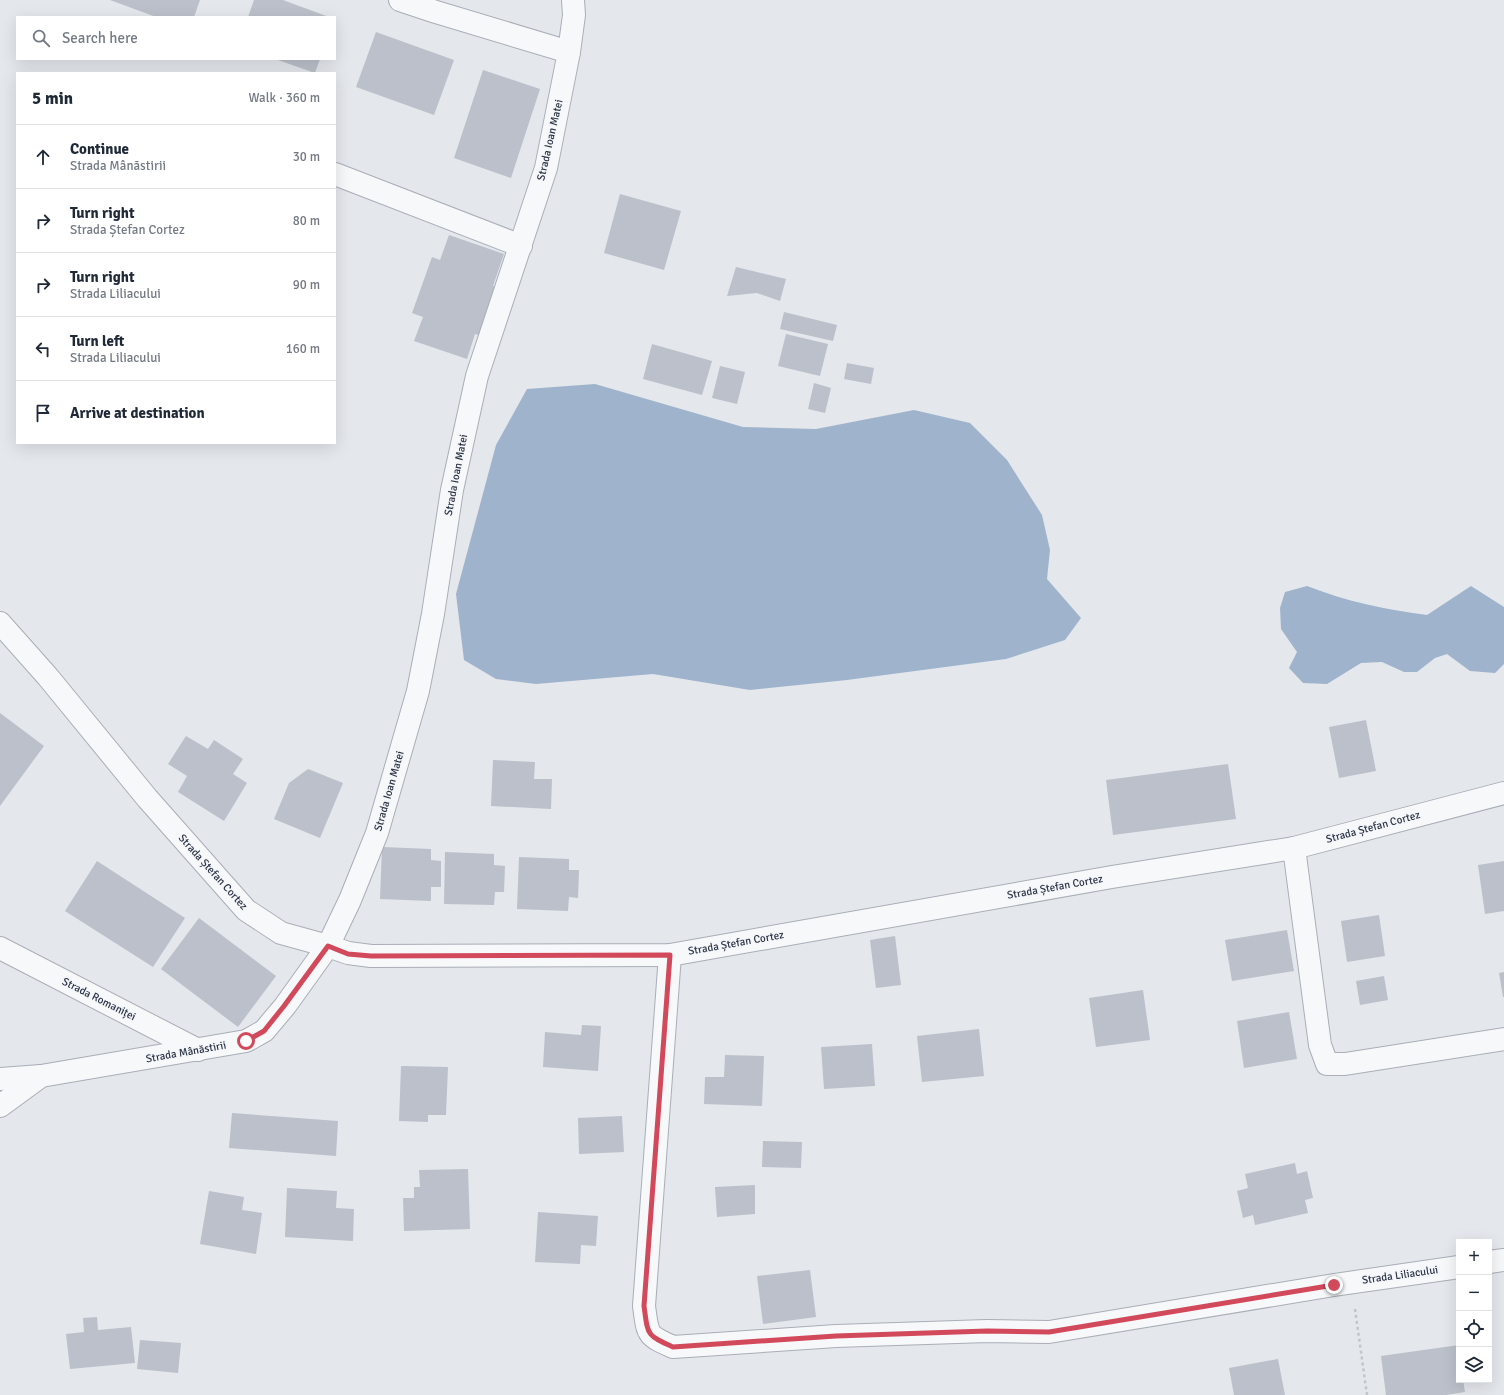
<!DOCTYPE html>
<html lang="en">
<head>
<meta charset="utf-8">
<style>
  :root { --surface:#fff; --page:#f6f6f7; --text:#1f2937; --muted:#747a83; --line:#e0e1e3 }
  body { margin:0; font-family:Signika,sans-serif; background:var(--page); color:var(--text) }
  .controls { position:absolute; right:12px; bottom:12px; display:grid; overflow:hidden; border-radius:0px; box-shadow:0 4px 16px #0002 }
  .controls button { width:36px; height:36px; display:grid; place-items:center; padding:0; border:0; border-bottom:1px solid var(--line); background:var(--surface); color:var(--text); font:20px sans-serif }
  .stop { position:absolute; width:12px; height:12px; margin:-9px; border:3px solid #d1495b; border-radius:50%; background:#fff }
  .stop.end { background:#d1495b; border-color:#fff; box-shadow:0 1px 4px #0008 }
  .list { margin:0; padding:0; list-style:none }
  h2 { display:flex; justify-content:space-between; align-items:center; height:52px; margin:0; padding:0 16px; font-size:17px }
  h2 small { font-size:13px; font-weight:400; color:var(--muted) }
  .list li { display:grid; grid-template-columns:26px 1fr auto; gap:12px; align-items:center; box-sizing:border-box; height:64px; padding:0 16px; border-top:1px solid var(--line) }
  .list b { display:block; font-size:15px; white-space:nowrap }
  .list p { margin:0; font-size:13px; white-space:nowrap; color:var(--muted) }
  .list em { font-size:13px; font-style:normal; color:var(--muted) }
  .icon { flex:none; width:22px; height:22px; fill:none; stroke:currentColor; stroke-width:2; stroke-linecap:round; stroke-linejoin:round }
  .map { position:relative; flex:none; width:1504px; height:1395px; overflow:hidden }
  .search { position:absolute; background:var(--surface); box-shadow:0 4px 16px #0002; left:16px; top:16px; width:320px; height:44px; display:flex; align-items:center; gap:10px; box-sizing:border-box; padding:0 14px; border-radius:0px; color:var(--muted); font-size:15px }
  .panel { position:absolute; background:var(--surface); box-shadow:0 4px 16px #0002; left:16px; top:72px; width:320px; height:372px; border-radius:0px }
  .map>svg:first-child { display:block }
  .water { fill:#9fb4cc }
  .building { fill:#bbc0ca }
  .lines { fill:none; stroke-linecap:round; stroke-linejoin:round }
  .minor-casing { stroke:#a9aeb7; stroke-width:24 }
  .tertiary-casing { stroke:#a9aeb7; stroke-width:24 }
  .path { stroke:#c2c5cb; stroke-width:2.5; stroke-dasharray:3 3; stroke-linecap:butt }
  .minor { stroke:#f7f8fa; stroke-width:22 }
  .tertiary { stroke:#f7f8fa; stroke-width:22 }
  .route { stroke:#d1495b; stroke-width:5 }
  .labels { text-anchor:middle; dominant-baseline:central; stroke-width:3; stroke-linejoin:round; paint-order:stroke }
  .street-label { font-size:11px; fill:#2b3445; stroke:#f4f6f9 }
</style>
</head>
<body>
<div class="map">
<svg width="1504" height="1395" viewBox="0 0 1504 1395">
  <rect width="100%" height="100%" fill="#e4e7ec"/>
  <!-- water -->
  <g class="water">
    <polygon points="595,384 743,427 816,429 914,410 970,423 1007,460 1042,515 1050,550 1047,579 1081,618 1065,640 1006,659 847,680 750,690 653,674 536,684 496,679 464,660 456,594 496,445 527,389"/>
    <path d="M1307,586C1348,602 1384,609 1427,615L1471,586L1504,607V664L1495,673L1470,671L1447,654L1435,658L1417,672H1404L1382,662L1361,663L1327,684L1303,683L1289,668L1297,652L1281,629L1280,608L1285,592Z"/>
  </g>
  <!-- building -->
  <g class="building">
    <polygon points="110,0 200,0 194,17 156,17"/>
    <polygon points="254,0 283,0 329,17 248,17"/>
    <polygon points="376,32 454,60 434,115 356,87"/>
    <polygon points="275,59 320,59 315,73"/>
    <polygon points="483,70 540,89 511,178 454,158"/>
    <polygon points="620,194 681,211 664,270 604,253"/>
    <polygon points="449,235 504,254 493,286 502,289 485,337 475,334 467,359 414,341 423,317 412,313 432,257 440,260"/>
    <polygon points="736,267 786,279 780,301 757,293 727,296"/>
    <polygon points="784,312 837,325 833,341 780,329"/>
    <polygon points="786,334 828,344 820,376 778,366"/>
    <polygon points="652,344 712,361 702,395 643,379"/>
    <polygon points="847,363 874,368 871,384 844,379"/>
    <polygon points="720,366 745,372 737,404 712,398"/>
    <polygon points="814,383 831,388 825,413 808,409"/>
    <polygon points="0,713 44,746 0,806"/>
    <polygon points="1366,720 1376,771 1339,778 1329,727"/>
    <polygon points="186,736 208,749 214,740 243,759 233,774 247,783 224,821 178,792 187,776 168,764"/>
    <polygon points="493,760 535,762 534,779 552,779 551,809 491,806"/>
    <polygon points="1228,764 1236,819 1113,835 1106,780"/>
    <polygon points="308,769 343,783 320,838 274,819 289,783"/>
    <polygon points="382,847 431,849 431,860 441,861 441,887 431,887 431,901 380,899"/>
    <polygon points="445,852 494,854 494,865 505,866 504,892 495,892 494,905 444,904"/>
    <polygon points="519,857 569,859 569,870 579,870 578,898 569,897 568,911 517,909"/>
    <polygon points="97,861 185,918 153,967 65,911"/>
    <polygon points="1504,861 1504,911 1485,914 1478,865"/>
    <polygon points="1379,915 1385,956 1347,962 1341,921"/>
    <polygon points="199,918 276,976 238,1027 161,969"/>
    <polygon points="1287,930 1294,971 1232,981 1225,940"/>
    <polygon points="895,936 901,985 876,988 870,940"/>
    <polygon points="1504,972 1504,997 1503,997 1499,973"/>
    <polygon points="1384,976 1388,1000 1360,1005 1356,981"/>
    <polygon points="1143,990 1150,1040 1096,1047 1089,998"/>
    <polygon points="1289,1012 1297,1059 1244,1068 1237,1021"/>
    <polygon points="582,1025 601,1026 598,1071 543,1067 545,1032 581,1035"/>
    <polygon points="979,1029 984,1076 922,1082 917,1036"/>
    <polygon points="872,1044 875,1086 824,1089 821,1047"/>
    <polygon points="725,1055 764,1056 762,1106 704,1104 705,1077 724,1077"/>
    <polygon points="401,1066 448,1067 446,1115 428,1115 428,1122 399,1121"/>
    <polygon points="232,1113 338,1121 336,1156 229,1148"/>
    <polygon points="622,1116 624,1152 579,1154 578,1118"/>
    <polygon points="763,1141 802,1142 801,1168 762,1167"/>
    <polygon points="1295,1163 1297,1174 1307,1171 1313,1198 1305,1200 1308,1213 1255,1225 1253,1215 1243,1218 1237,1191 1248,1188 1245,1174"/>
    <polygon points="468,1169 470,1229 404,1231 403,1198 414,1198 414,1187 420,1187 419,1170"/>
    <polygon points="755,1185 755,1214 717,1217 715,1187"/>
    <polygon points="287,1188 337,1191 336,1208 354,1209 353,1241 285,1237"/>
    <polygon points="209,1191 244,1197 242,1210 262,1213 256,1254 200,1244"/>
    <polygon points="538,1212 598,1216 596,1246 581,1245 580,1264 535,1262"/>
    <polygon points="810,1270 816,1317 763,1324 757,1276"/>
    <polygon points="97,1317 98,1330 131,1327 135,1363 70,1369 66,1334 84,1332 83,1318"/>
    <polygon points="140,1340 181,1343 178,1373 137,1369"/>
    <polygon points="1459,1345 1459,1380 1463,1380 1465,1392 1446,1395 1386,1395 1381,1356"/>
    <polygon points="1278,1359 1285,1395 1234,1395 1229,1368"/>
  </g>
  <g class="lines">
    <defs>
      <g id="minor">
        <polyline points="400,0 436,12 569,52"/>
        <polyline points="335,174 521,246"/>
        <polyline points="1294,848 1320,1045 1327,1064 1345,1064 1504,1039"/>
        <polyline points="0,948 198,1050"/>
        <path d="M670,955L644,1306C648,1335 646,1335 673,1347L836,1336L987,1331L1049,1332L1334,1285L1459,1267"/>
        <polyline points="0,1079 41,1076 246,1041 264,1031 285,1006 328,946 350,900 377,833 418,691 433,614 452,490 477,376 546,168 569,52 574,15 573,0"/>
        <polyline points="0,1106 41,1076"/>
        <polyline points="1489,1262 1504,1260"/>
      </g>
      <polyline id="tertiary" points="0,623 48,677 147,798 246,910 281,933 328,946 348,953 371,956 670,955 1112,877 1294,848 1504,793"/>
    </defs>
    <!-- minor casing -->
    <use href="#minor" class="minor-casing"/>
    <!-- tertiary casing -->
    <use href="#tertiary" class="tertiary-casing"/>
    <!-- path -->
    <polyline class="path" points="1355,1309 1367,1395"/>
    <!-- minor -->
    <use href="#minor" class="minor"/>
    <!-- tertiary -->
    <use href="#tertiary" class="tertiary"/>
  </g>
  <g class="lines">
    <!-- route -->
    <path class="route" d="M246,1041L264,1031L284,1006L328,946L348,954L371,956L670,955L644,1306C648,1335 646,1335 673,1347L836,1336L987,1331L1049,1332L1334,1285"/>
  </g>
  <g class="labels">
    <!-- street labels -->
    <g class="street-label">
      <text transform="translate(550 140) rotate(-77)">Strada Ioan Matei</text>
      <text transform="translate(456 475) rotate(-79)">Strada Ioan Matei</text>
      <text transform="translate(389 791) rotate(-74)">Strada Ioan Matei</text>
      <text transform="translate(1373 827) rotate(-15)">Strada Ștefan Cortez</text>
      <text transform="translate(213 872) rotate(48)">Strada Ștefan Cortez</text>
      <text transform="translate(1055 887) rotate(-10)">Strada Ștefan Cortez</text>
      <text transform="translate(736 943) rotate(-10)">Strada Ștefan Cortez</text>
      <text transform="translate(99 999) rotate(27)">Strada Romaniței</text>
      <text transform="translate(186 1052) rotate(-10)">Strada Mânăstirii</text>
      <text transform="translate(1400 1275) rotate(-8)">Strada Liliacului</text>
    </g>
  </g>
</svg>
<div class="controls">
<button>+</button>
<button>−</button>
<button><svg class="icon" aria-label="locate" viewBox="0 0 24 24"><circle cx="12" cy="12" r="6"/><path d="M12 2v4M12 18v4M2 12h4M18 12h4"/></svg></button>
<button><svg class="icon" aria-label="layers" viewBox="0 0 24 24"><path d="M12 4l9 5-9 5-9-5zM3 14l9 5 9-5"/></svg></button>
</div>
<div class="stop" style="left:246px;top:1041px"></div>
<div class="stop end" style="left:1334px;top:1285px"></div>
<div class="search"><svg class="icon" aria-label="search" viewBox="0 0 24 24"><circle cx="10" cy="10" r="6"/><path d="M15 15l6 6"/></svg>Search here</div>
<section class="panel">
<h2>5 min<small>Walk · 360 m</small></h2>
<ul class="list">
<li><svg class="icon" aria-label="ahead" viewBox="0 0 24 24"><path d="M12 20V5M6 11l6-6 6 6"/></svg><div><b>Continue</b><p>Strada Mânăstirii</p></div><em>30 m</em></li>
<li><svg class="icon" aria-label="right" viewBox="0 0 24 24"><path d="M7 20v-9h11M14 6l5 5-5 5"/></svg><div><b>Turn right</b><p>Strada Ștefan Cortez</p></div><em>80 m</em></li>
<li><svg class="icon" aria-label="right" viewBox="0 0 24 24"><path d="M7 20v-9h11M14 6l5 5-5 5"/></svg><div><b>Turn right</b><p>Strada Liliacului</p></div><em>90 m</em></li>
<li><svg class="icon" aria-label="left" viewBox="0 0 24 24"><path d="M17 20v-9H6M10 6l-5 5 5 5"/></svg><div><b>Turn left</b><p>Strada Liliacului</p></div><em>160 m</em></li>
<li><svg class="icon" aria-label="arrive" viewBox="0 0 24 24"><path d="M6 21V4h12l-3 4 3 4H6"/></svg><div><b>Arrive at destination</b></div></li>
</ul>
</section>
</div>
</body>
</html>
